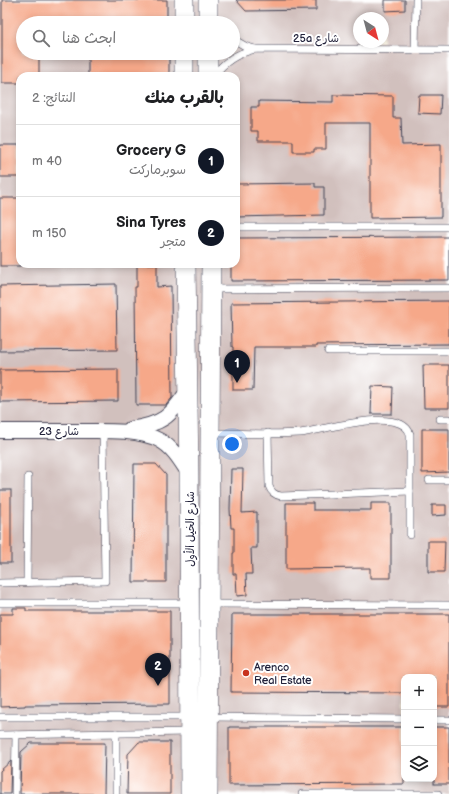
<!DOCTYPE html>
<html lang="ar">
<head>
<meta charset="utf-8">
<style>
  :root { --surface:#fff; --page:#f6f6f6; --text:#202124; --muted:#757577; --line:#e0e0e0; --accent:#111827 }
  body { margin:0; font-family:"Balsamiq Sans","Playpen Sans Arabic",sans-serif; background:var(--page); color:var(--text); direction:rtl }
  .controls { position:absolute; right:12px; bottom:12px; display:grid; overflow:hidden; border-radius:8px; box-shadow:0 2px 6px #0003 }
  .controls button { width:36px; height:36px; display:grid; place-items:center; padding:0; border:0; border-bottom:1px solid var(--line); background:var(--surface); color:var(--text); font:20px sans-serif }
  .compass { position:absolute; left:353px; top:12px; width:36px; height:36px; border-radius:50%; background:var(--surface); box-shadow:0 2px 6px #0003; rotate:144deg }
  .you { position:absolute; left:232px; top:444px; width:14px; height:14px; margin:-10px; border:3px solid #fff; border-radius:50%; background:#1a73e8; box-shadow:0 0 0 6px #1a73e833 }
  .badge { display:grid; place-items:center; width:26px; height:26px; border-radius:50%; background:var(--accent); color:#fff; font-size:13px; font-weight:700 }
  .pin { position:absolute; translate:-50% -33px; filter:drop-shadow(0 1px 2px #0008) }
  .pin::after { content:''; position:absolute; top:21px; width:14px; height:12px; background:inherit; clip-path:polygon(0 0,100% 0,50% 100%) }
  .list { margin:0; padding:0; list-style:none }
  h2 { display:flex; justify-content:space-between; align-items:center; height:52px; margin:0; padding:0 16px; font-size:17px }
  h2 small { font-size:13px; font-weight:400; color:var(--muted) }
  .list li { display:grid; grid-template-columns:26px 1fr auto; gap:12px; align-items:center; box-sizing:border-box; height:72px; padding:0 16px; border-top:1px solid var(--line) }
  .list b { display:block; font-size:15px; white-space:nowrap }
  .list p { margin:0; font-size:13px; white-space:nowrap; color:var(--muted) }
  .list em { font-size:13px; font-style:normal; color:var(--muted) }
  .icon { flex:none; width:22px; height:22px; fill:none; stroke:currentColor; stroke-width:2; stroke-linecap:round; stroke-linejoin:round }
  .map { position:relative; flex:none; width:449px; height:794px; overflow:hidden; direction:ltr }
  .search { position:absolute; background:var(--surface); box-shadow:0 2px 6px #0003; left:16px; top:16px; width:224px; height:44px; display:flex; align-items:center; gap:10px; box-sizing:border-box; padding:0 14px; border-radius:22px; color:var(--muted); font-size:15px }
  .panel { position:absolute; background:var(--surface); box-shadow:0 2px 6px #0003; left:16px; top:72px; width:224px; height:196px; border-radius:12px; direction:rtl }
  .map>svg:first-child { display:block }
  .industrial { fill:#d1c0bd; fill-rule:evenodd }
  .building { fill:#f6a889 }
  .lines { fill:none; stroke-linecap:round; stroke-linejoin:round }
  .service-casing { stroke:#424153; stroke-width:8 }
  .minor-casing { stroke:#424153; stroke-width:16 }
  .secondary-casing { stroke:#424153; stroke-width:20 }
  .service { stroke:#fff; stroke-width:7 }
  .minor { stroke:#fff; stroke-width:14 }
  .secondary { stroke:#fff; stroke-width:19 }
  .poi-dot { fill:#c8321e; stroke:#fff; stroke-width:1.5 }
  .labels { text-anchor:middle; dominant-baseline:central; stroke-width:4; stroke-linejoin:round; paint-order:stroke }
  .street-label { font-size:11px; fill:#22223b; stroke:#fff }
  .poi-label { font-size:11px; fill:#22223b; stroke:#fff; text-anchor:start }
</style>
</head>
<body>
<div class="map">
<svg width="449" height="794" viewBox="0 0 449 794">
  <rect width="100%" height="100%" fill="#fff"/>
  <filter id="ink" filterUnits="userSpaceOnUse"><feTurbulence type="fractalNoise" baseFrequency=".025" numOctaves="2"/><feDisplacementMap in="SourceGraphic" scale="8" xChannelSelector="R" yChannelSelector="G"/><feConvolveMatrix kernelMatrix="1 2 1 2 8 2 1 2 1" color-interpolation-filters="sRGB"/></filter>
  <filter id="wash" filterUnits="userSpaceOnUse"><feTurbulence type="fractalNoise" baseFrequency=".012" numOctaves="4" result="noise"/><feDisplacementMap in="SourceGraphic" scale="16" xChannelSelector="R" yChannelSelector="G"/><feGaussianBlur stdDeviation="0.9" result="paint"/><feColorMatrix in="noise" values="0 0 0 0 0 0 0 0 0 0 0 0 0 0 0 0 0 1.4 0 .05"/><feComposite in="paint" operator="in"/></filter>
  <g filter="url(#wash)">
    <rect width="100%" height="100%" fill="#f5eedc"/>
    <!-- industrial -->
    <path class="industrial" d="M0,0H449V794H0ZM359,18H383V42H359ZM23,23H233V53H23ZM20,76H236V264H20ZM404,677H434V779H404Z"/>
    <g id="blocks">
      <!-- building -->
      <g class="building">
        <polygon points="2,0 167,0 167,23 23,23 23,53 39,53 39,76 20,76 20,83 2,83"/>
        <polygon points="236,0 316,0 316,10 246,11"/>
        <polygon points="385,0 405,0 405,10 385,11"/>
        <rect x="88" y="53" width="81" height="23"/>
        <polygon points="333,95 393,96 393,118 401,118 402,145 441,144 441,217 370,218 370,123 326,123 326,149 314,149 314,152 293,152 293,141 258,141 258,131 251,131 251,107 259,107 259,101 333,102"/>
        <polygon points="419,95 441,95 440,114 418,113"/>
        <rect x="0" y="145" width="20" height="32"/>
        <polygon points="315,183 315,187 324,187 324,215 236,217 236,184"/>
        <rect x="0" y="198" width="20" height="68"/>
        <polygon points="449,237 449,280 231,281 231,264 236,264 236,238"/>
        <polygon points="137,264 157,264 157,287 171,286 172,398 166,405 136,405 135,287 137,287"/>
        <polygon points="116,284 117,350 0,351 0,286"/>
        <polygon points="449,301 449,344 316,345 316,347 254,347 253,390 233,390 233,347 232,347 231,303"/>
        <polygon points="423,365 449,365 449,408 424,408"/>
        <polygon points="118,369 118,401 0,402 0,370"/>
        <polygon points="372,386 393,387 392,414 371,414"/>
        <polygon points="422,429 449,429 449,472 422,473"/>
        <polygon points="134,464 156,464 166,475 166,582 133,582"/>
        <polygon points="231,469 243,469 242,513 257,512 257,548 251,548 252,574 246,574 247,595 237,596 236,574 233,574 233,553 234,553 234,528 231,528 230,509"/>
        <rect x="0" y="490" width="11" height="73"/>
        <polygon points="286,503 313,503 313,510 371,510 371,503 391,503 391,578 370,578 370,568 286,569"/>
        <polygon points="432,505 446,505 446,515 432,516"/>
        <polygon points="428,541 445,541 444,572 428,572"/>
        <polygon points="13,608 26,608 26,611 170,611 170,704 25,705 25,706 0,707 0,614 13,614"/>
        <polygon points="232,614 449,614 449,707 434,707 434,677 404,677 404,693 231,692"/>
        <polygon points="229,727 404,727 404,784 229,785"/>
        <rect x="434" y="727" width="15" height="57"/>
        <polygon points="139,742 170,742 170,794 127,794 128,754"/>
        <polygon points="31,743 105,743 104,794 20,794 21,752"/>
        <polygon points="11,761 10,794 0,794 0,771"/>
      </g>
    </g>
  </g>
  <g filter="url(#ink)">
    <use href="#blocks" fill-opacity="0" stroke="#424153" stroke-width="1"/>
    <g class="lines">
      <defs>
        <g id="service">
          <polyline points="233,39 245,46 255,49"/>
          <polyline points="415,50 416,0"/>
          <path d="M214,76C224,61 238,53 255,49L449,50"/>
          <polyline points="236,227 449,227"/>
          <polyline points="211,289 449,288"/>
          <polyline points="328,351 449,351"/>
          <polyline points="440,419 449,419"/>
          <path d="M211,433C241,433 271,435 300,433C321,431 401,405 410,434V535"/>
          <path d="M268,433L269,486C271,492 274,495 281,496L410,491"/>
          <polyline points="429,480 449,480"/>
          <polyline points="27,582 28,477"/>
          <polyline points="0,583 105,581 103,431"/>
          <polyline points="0,603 188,603"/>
          <polyline points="210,604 449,605"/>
          <polyline points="0,717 190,717"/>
          <polyline points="209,717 404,719"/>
          <polyline points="434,720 449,720"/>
          <polyline points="0,735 189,732"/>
          <polyline points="15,794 16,735"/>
          <polyline points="116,794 116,733"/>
          <polyline points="302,794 438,794"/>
        </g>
        <g id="minor">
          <path d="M130,429C163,424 170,417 188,390"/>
          <path d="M0,431C26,431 51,431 77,431C101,431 138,429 159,440C173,447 181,462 189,474"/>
        </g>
        <g id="secondary">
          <polyline points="184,23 184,0"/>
          <polyline points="208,23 208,0"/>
          <polyline points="184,53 184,76"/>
          <polyline points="208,76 208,53"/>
          <polyline points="186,264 189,474 190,794"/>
          <polyline points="208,794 211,264"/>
        </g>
      </defs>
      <!-- service casing -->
      <use href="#service" class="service-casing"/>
      <!-- minor casing -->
      <use href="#minor" class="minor-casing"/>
      <!-- secondary casing -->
      <use href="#secondary" class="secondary-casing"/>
      <!-- service -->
      <use href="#service" class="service"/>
      <!-- minor -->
      <use href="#minor" class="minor"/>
      <!-- secondary -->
      <use href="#secondary" class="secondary"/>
    </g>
  </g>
  <!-- markers -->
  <circle class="poi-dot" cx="246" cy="673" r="4"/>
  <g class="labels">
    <!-- street labels -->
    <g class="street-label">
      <text x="316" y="38">25a شارع</text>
      <text x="59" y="431">شارع 23</text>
      <text transform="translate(190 529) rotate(-90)">شارع الخيل الأول</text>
    </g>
    <!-- poi labels -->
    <g class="poi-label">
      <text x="254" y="667">Arenco<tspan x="254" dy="13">Real Estate</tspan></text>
    </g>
  </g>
</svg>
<div class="controls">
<button>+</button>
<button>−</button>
<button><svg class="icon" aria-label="layers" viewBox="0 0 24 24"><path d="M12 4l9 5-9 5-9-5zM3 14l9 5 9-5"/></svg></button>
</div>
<svg class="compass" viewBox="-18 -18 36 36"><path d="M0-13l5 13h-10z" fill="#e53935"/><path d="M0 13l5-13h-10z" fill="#757577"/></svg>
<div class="you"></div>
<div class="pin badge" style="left:237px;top:383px">1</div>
<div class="pin badge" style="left:158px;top:686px">2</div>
<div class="search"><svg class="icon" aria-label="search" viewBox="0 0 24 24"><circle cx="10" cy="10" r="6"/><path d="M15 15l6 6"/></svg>ابحث هنا</div>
<section class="panel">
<h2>بالقرب منك<small>النتائج: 2</small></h2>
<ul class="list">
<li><span class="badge">1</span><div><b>Grocery G</b><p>سوبرماركت</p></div><em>40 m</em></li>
<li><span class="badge">2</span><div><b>Sina Tyres</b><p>متجر</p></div><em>150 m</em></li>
</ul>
</section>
</div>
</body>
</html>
